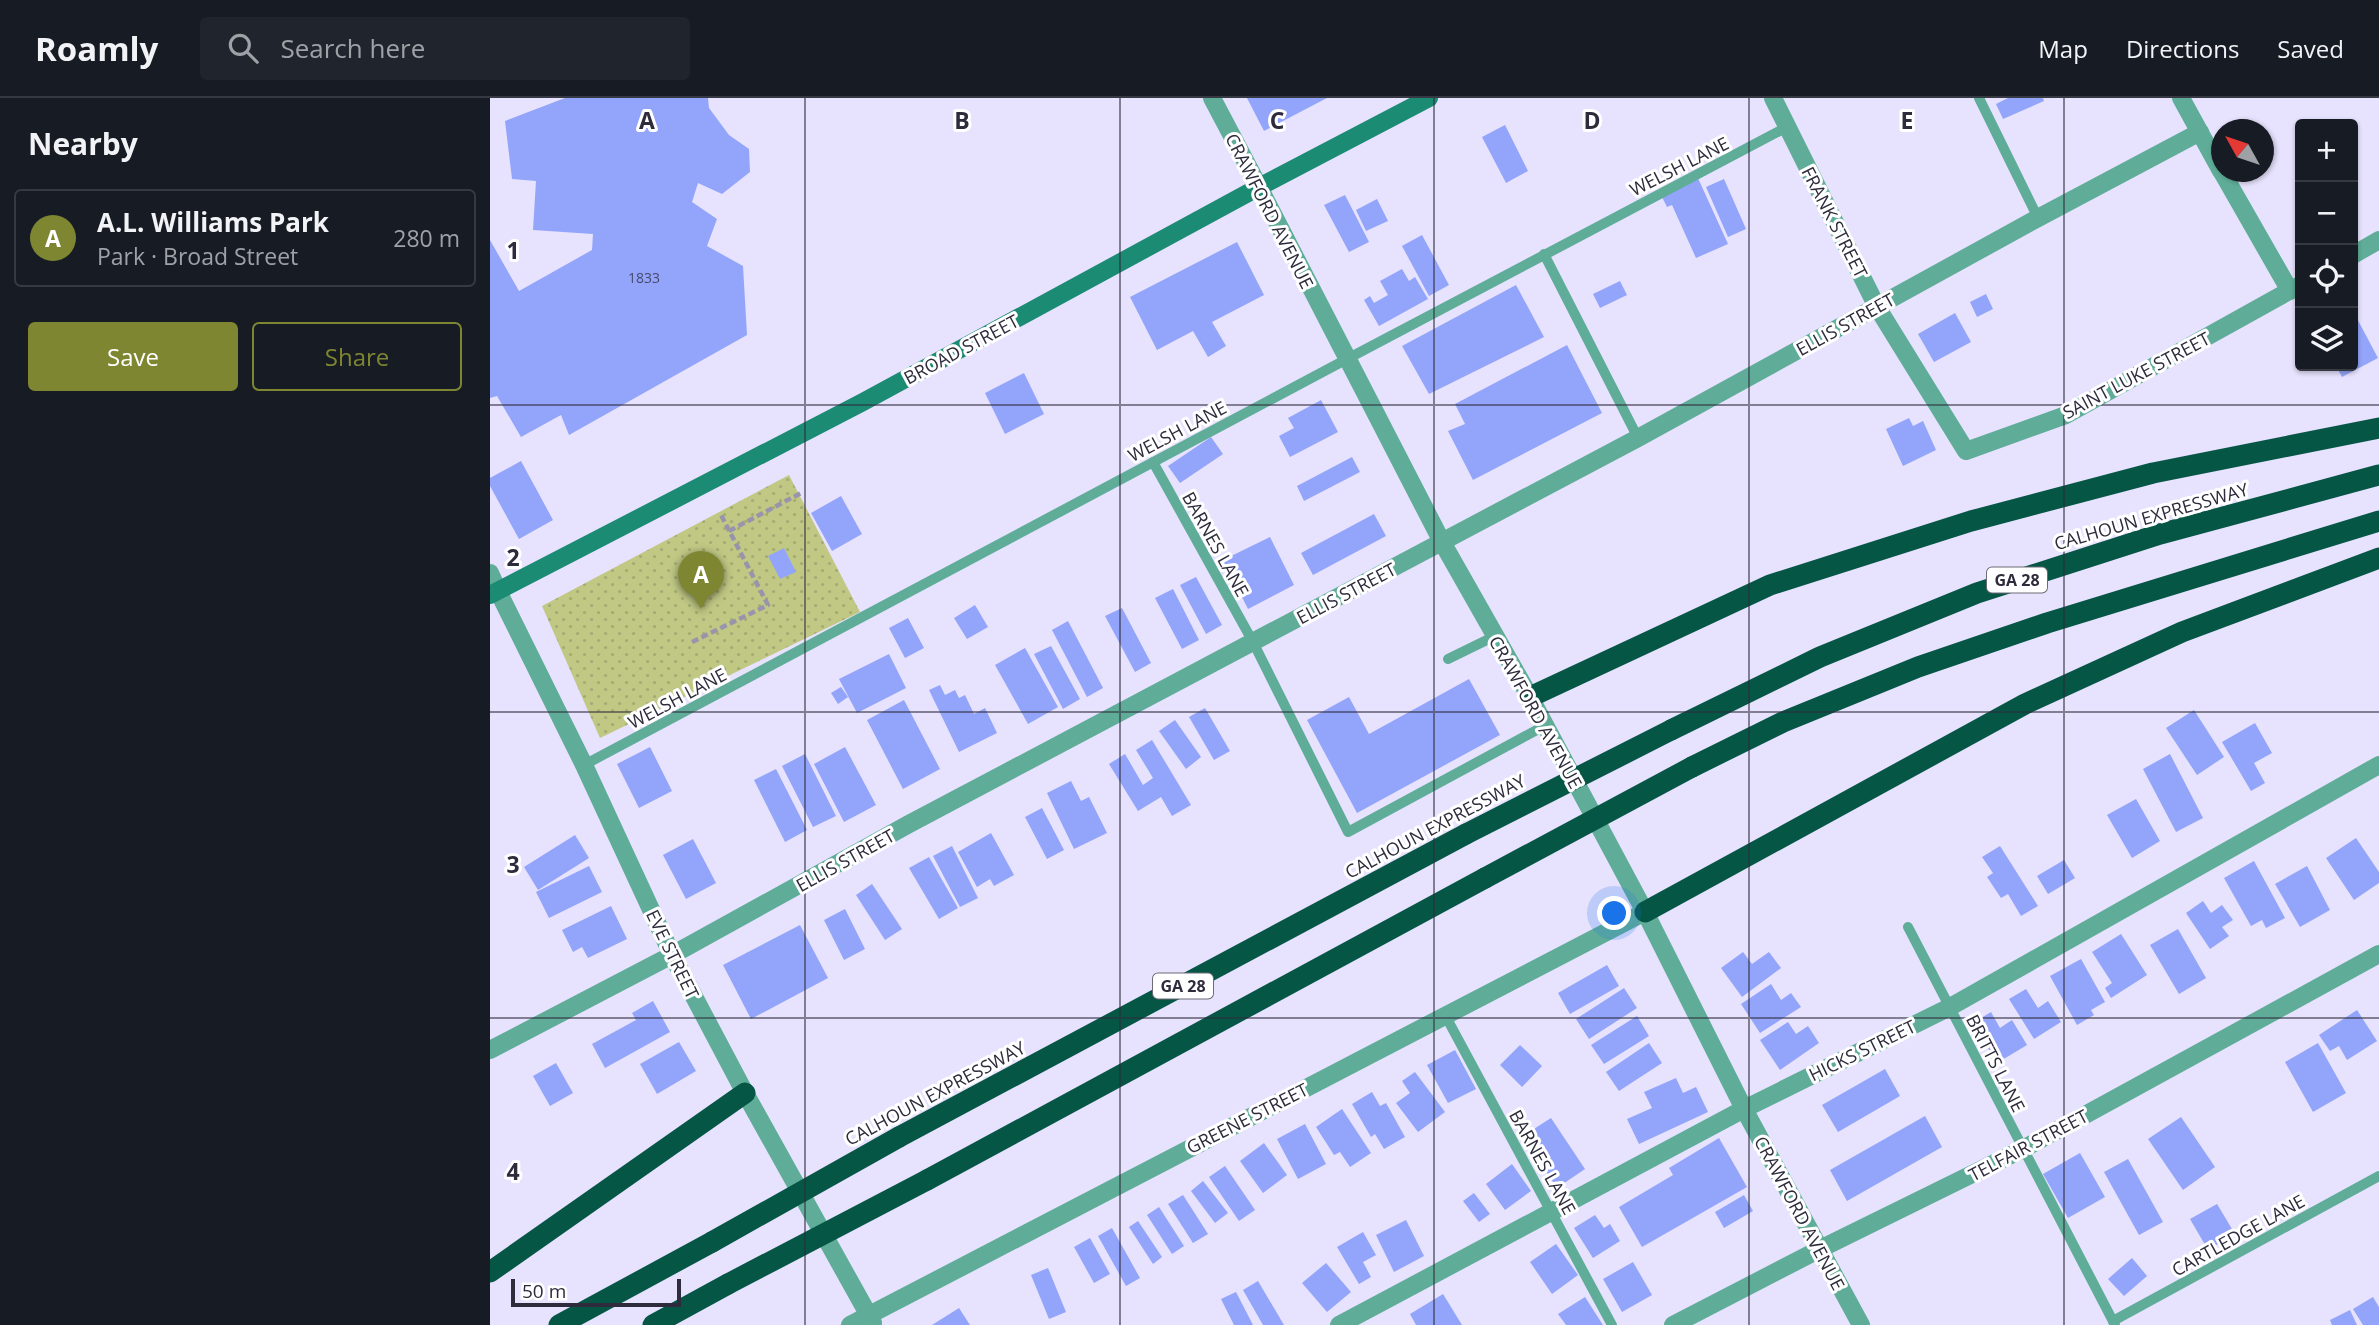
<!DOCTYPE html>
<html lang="en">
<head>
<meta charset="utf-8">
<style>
  :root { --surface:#171b24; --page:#20242c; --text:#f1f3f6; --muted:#9ea1a6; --line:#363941; --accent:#7e8632 }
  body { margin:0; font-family:"Open Sans",sans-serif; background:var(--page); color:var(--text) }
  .controls { position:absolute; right:21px; top:21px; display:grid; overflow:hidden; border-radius:7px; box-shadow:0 2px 5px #0004 }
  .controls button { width:63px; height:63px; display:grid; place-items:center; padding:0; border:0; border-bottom:2px solid var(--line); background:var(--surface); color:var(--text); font:35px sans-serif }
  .compass { position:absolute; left:1721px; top:21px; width:63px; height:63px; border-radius:50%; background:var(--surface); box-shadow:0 2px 5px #0004; rotate:310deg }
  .scale { position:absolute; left:21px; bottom:18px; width:170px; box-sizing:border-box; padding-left:7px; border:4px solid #2e2b3c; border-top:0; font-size:19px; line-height:24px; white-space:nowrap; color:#2e2b3c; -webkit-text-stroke:5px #fff; paint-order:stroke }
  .you { position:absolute; left:1125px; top:816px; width:24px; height:24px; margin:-18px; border:5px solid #fff; border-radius:50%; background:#1a73e8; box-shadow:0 0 0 10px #1a73e833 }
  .badge { display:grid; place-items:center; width:46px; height:46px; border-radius:50%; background:var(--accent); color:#fff; font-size:23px; font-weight:700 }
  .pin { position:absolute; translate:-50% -58px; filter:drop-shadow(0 2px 4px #0008) }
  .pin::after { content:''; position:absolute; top:37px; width:24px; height:21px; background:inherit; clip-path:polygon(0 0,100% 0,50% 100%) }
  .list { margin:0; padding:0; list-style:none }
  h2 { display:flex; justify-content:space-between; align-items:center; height:91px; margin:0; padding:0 28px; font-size:30px }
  h2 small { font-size:23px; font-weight:400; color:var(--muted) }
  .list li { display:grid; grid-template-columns:46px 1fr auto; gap:21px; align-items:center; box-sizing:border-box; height:98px; margin:0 14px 14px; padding:0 14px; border:2px solid var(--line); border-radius:7px }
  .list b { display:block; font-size:26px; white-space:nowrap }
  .list p { margin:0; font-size:23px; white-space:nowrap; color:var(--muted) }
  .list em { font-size:23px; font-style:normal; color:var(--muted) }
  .actions { display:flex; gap:14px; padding:21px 28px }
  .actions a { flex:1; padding:16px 0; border:2px solid var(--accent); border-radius:7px; text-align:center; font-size:24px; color:var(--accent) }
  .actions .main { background:var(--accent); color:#fff }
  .icon { flex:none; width:38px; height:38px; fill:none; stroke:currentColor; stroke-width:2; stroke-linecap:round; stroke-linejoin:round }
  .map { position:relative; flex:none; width:1889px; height:1227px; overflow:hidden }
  header { display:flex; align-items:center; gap:42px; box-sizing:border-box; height:98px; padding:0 35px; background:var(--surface); border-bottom:2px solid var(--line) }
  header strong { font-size:33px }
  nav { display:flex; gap:38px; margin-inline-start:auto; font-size:24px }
  .search { width:490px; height:63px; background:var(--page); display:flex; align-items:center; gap:18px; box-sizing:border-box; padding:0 24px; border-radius:7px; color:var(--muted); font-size:26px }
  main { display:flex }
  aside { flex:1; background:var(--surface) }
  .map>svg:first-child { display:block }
  .grass { fill:url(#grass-dots) }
  .building { fill:#93a5fb }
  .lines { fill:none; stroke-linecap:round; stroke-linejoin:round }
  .path { stroke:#9894ab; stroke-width:4.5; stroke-dasharray:7 3.5; stroke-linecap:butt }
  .service { stroke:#5fad98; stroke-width:10 }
  .minor { stroke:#5fad98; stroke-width:18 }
  .tertiary { stroke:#5fad98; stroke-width:18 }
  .secondary { stroke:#1c8b73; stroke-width:18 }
  .motorway { stroke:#065646; stroke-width:21 }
  .motorway-bridge { stroke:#065646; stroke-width:21 }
  .grid { fill:none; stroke:#2e2b3c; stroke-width:2; stroke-opacity:0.55 }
  .labels { text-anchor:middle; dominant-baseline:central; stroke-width:6; stroke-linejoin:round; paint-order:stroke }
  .number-label { font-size:14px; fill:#474a6c }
  .shield { fill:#fff; stroke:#6d6b76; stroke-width:2 }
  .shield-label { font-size:16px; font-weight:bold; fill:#2e2b3c }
  .street-label { font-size:18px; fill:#2e2b3c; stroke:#fff }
  .grid-label { font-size:23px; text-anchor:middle; font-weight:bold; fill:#2e2b3c; stroke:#fff; stroke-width:6; stroke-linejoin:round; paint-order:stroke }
</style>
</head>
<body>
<header>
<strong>Roamly</strong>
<div class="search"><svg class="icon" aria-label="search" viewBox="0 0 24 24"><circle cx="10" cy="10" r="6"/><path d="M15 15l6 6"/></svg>Search here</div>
<nav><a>Map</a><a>Directions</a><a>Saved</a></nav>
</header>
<main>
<aside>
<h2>Nearby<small></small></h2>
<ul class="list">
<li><span class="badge">A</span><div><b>A.L. Williams Park</b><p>Park · Broad Street</p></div><em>280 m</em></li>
</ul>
<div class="actions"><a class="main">Save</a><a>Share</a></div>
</aside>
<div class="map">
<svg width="1889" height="1227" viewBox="0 0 1889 1227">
  <defs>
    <pattern id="grass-dots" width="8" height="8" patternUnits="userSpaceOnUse" patternTransform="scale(1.75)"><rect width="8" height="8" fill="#c0c884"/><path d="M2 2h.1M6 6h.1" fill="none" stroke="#a5ac73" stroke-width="1.8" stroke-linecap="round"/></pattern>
  </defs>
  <rect width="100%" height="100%" fill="#e7e2fd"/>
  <!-- grass -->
  <polygon class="grass" points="299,377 370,514 110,640 52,508"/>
  <!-- building -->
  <g class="building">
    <polygon points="75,0 218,0 219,10 239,37 259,51 260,74 232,96 208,85 202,104 227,121 217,148 253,168 257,237 79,337 71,317 31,339 7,298 0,300 0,142 29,193 102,152 103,136 43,132 46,83 22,81 15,23"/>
    <polygon points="757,0 837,0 774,33"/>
    <polygon points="1518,0 1553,0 1554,3 1513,21 1506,6"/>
    <polygon points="1015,27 1038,73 1016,85 992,39"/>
    <polygon points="1207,78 1238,146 1206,160 1182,107 1177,109 1170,95"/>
    <polygon points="1234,81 1256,131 1238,139 1216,89"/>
    <polygon points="855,97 879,144 859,154 834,107"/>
    <polygon points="887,101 898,123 876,133 866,112"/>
    <polygon points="932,137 959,187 939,198 912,148"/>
    <polygon points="747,144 774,197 722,224 736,248 718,259 703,233 667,252 640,199"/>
    <polygon points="912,171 919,183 925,179 938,201 889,228 874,202 880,198 884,205 898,197 890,183"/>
    <polygon points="1130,183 1137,197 1110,210 1103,196"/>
    <polygon points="1026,187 1054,239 939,296 912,248"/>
    <polygon points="1496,196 1503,211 1487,219 1480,204"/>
    <polygon points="1863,213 1888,260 1852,279 1846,268 1863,268"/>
    <polygon points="1465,215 1481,244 1444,264 1428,236"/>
    <polygon points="1077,247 1112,315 983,382 958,333 975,326 965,306"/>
    <polygon points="534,275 554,316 515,336 495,295"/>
    <polygon points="831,302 848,334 800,359 789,338 804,330 798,320"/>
    <polygon points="1419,320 1423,328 1433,323 1446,352 1413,368 1396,331"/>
    <polygon points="721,339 733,356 690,385 678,368"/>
    <polygon points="862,359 870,374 814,403 807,388"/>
    <polygon points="31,363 63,422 29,441 0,388 0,380"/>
    <polygon points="351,398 372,436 342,453 321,415"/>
    <polygon points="884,416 896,438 823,477 811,455"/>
    <polygon points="780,439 804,487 758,511 733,462"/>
    <polygon points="294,450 306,474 290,481 278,458"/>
    <polygon points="706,479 732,527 716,536 690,487"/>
    <polygon points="683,491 709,542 692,551 665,500"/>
    <polygon points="485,507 498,529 477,541 464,520"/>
    <polygon points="632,510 661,565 645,574 615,518"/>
    <polygon points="418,520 434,550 415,560 399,530"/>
    <polygon points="578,523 613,590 597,599 562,532"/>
    <polygon points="561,548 590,601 573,611 544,556"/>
    <polygon points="535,550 568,609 538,626 505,567"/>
    <polygon points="399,556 416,590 367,615 349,581"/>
    <polygon points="979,581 1010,637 867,715 817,622 859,599 879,636"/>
    <polygon points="450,587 455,597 465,592 469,600 475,597 484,616 495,610 507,635 469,654 439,592"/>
    <polygon points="351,589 358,599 348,606 341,595"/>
    <polygon points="414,602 450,671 413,691 377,622"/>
    <polygon points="715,610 740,653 724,662 699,619"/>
    <polygon points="1704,612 1734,659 1707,677 1676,630"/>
    <polygon points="685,622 711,659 696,671 669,633"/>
    <polygon points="1765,625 1782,655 1764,665 1775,685 1761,693 1732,644"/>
    <polygon points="662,642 701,707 682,718 671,699 648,713 619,666 635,656 653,687 663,680 646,652"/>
    <polygon points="160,649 182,693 149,710 127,666"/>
    <polygon points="355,649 386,707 354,724 324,666"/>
    <polygon points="315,656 346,718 323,729 292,668"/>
    <polygon points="1680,656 1713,720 1686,734 1653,671"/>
    <polygon points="286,671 317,732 295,744 264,682"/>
    <polygon points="581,683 591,703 599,699 617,735 584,751 557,695"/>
    <polygon points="1646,701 1670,743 1642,760 1617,717"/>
    <polygon points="552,710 574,752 557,761 535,719"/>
    <polygon points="501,735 524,777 504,788 500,781 487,789 468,754"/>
    <polygon points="85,737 99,760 48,792 34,769"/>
    <polygon points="1866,740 1889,774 1889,785 1864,802 1836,760"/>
    <polygon points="203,741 226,785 196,801 173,757"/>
    <polygon points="462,748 488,800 470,809 443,758"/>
    <polygon points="1510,748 1548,808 1531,818 1518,796 1511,800 1497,779 1503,775 1492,759"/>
    <polygon points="439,759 468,810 449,821 419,770"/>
    <polygon points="1574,762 1585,780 1558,796 1547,778"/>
    <polygon points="1764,763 1795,820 1776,830 1772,822 1761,828 1734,780"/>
    <polygon points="99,768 112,794 59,820 46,794"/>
    <polygon points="1817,768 1840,812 1810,829 1785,786"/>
    <polygon points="382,786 412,831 395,842 366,797"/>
    <polygon points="1713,803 1721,815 1732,807 1743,822 1732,829 1739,838 1720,851 1696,815"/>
    <polygon points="121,808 137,841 98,860 92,849 83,854 72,832"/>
    <polygon points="355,811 375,851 354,862 334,822"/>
    <polygon points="310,827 338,880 261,921 233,867"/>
    <polygon points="1688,831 1716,880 1689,896 1660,847"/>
    <polygon points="1631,836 1657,877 1621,900 1615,890 1622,885 1602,854"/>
    <polygon points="1253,854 1262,866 1279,854 1291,870 1252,899 1231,870"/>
    <polygon points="1591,861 1615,904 1601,912 1604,917 1587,927 1560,878"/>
    <polygon points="1117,867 1129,888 1080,916 1068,895"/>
    <polygon points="1281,886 1291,902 1301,895 1311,909 1270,935 1251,906"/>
    <polygon points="1134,890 1147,910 1099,941 1086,921"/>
    <polygon points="1536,891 1548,910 1558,903 1571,924 1544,941 1519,901"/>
    <polygon points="163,903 180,934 115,970 102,946 146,922 142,915"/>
    <polygon points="1867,912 1887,943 1857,962 1849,948 1840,953 1829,937"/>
    <polygon points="1501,914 1510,930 1522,922 1537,947 1507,965 1483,925"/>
    <polygon points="1147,918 1159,938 1114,966 1101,947"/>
    <polygon points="1298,924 1306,936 1318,928 1329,945 1290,972 1270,942"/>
    <polygon points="189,944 206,973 167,996 150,966"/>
    <polygon points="1159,945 1172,965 1129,993 1116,974"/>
    <polygon points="1828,945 1856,995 1823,1014 1795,964"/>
    <polygon points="1030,947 1052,968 1032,989 1010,967"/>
    <polygon points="965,952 986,991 958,1005 937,967"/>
    <polygon points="66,965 83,995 60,1008 43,978"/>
    <polygon points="1395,971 1410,998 1348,1034 1332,1007"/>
    <polygon points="925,974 955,1014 928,1034 906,1005 920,995 912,983"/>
    <polygon points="1186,980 1193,995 1206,989 1218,1014 1149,1046 1137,1021 1162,1010 1154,994"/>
    <polygon points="882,994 890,1008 896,1005 915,1039 894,1051 885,1036 881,1039 862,1006"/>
    <polygon points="852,1011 881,1055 860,1069 850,1054 844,1057 826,1029"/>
    <polygon points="1435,1018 1452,1049 1357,1103 1340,1072"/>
    <polygon points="1691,1019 1725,1069 1693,1092 1658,1041"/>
    <polygon points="1061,1020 1095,1071 1067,1090 1033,1038"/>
    <polygon points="815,1026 836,1066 808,1081 787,1041"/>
    <polygon points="1229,1040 1257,1089 1152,1149 1129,1109 1183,1077 1179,1070"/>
    <polygon points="774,1045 797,1077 773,1095 750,1063"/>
    <polygon points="1590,1055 1615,1099 1578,1120 1553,1076"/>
    <polygon points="1638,1061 1673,1124 1649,1137 1614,1074"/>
    <polygon points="1022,1066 1041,1093 1015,1112 996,1086"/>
    <polygon points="735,1068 765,1112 749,1123 719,1079"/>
    <polygon points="713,1083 738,1115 725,1125 701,1093"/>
    <polygon points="984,1095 1000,1116 989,1124 973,1103"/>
    <polygon points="693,1097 718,1136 703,1145 678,1106"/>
    <polygon points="1254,1097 1263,1113 1234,1130 1225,1114"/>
    <polygon points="1727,1106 1745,1136 1718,1152 1700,1121"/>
    <polygon points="669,1109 694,1148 682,1156 657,1117"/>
    <polygon points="1105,1117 1114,1130 1120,1126 1130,1143 1103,1160 1084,1130"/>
    <polygon points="916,1122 934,1158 904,1174 886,1137"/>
    <polygon points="648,1123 672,1159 663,1166 639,1129"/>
    <polygon points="622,1130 650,1180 636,1188 608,1138"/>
    <polygon points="873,1134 886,1157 873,1164 881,1179 869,1186 847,1149"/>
    <polygon points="600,1140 620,1176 604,1185 584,1149"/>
    <polygon points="1066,1146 1088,1177 1062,1196 1040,1164"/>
    <polygon points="1642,1160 1657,1178 1634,1198 1618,1181"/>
    <polygon points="1143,1164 1162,1197 1132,1214 1113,1181"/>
    <polygon points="836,1165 861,1194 837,1214 812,1185"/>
    <polygon points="558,1170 576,1214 559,1221 541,1177"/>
    <polygon points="768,1183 794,1227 773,1227 753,1192"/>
    <polygon points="746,1194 763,1227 744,1227 731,1201"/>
    <polygon points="953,1196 972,1227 926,1227 920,1216"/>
    <polygon points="1095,1199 1113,1227 1076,1227 1068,1216"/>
    <polygon points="1883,1199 1889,1209 1889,1227 1873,1227 1863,1211"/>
    <polygon points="469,1210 480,1227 442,1227"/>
    <polygon points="1860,1212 1867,1227 1842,1227 1840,1222"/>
  </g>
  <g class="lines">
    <!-- path -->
    <g class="path">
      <polyline points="239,433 311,395"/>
      <polyline points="202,544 278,507 231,417"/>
    </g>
    <!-- service -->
    <g class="service">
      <polyline points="1489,0 1548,120"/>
      <polyline points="1054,156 1148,340"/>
      <polyline points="663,364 763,544 858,734 1054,628"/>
      <polyline points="958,561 1005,538"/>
      <polyline points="94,667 857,261 1297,29"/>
      <polyline points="1418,829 1625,1227"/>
      <polyline points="955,917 1122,1227"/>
      <polyline points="1623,1223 1889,1078"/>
    </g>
    <!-- minor -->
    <g class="minor">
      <polyline points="722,0 769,89"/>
      <polyline points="1283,0 1387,209 1476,353 1576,317 1810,187"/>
      <polyline points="1691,0 1731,73"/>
      <polyline points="1732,74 1800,193"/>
      <polyline points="1863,157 1889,142"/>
      <polyline points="0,475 8,493"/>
      <polyline points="0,952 182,857 419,726 1148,340 1548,120 1710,34"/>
      <polyline points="849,1227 1254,1011 1460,909 1889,667"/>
      <polyline points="1183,1227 1330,1151 1533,1051 1889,856"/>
    </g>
    <!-- tertiary -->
    <g class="tertiary">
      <polyline points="769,89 952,444 1040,599 1155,814 1254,1011 1371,1227"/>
      <polyline points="8,493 94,667 182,857 255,995 383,1225"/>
      <polyline points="360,1227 1155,814"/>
    </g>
    <!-- secondary -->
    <polyline class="secondary" points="0,497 373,304 769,89 939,0"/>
    <!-- motorway -->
    <g class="motorway">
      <polyline points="1040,599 1280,487 1481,423 1663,375 1889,330"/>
      <polyline points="1181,632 1330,559 1487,495 1670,436 1889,377"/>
      <polyline points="1202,669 1293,624 1428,569 1557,525 1889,423"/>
      <polyline points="1155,814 1535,606 1692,534 1889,460"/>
      <polyline points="409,1039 976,736"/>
      <polyline points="437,1082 995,780"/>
      <polyline points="0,1174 255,995"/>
      <polyline points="69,1227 222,1144"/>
      <polyline points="163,1227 238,1186"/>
    </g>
    <!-- motorway-bridge -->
    <g class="motorway-bridge">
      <polyline points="976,736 1181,632"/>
      <polyline points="995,780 1202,669"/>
      <polyline points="222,1144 409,1039"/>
      <polyline points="238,1186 437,1082"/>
    </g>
  </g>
  <!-- grid -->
  <path class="grid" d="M315,0V1227M630,0V1227M944,0V1227M1259,0V1227M1574,0V1227M0,307H1889M0,614H1889M0,920H1889"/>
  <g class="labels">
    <!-- number labels -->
    <g class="number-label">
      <text x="154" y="179">1833</text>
    </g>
    <!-- shield labels -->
    <g class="shield">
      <rect x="1497" y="469.5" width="60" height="25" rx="5"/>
      <rect x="663" y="875.5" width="60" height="25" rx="5"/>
    </g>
    <g class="shield-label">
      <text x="1527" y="482">GA 28</text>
      <text x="693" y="888">GA 28</text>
    </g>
    <!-- street labels -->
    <g class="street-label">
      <text transform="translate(1189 68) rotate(-27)">WELSH LANE</text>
      <text transform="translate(780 113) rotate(63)">CRAWFORD AVENUE</text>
      <text transform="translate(1345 124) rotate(63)">FRANK STREET</text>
      <text transform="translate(1355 226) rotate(-29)">ELLIS STREET</text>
      <text transform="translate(471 251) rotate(-28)">BROAD STREET</text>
      <text transform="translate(1646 277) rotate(-28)">SAINT LUKE STREET</text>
      <text transform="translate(687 333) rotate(-28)">WELSH LANE</text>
      <text transform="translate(1661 418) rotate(-16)">CALHOUN EXPRESSWAY</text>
      <text transform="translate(726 446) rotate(61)">BARNES LANE</text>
      <text transform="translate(856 495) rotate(-28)">ELLIS STREET</text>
      <text transform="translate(187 600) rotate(-28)">WELSH LANE</text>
      <text transform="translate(1046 614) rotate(61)">CRAWFORD AVENUE</text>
      <text transform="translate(945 728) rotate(-28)">CALHOUN EXPRESSWAY</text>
      <text transform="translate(355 762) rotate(-29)">ELLIS STREET</text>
      <text transform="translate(183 856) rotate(64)">EVE STREET</text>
      <text transform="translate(1372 952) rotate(-26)">HICKS STREET</text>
      <text transform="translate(1506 965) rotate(63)">BRITTS LANE</text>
      <text transform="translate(445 995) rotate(-28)">CALHOUN EXPRESSWAY</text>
      <text transform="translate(757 1020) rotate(-27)">GREENE STREET</text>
      <text transform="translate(1538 1047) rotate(-28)">TELFAIR STREET</text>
      <text transform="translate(1053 1064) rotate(61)">BARNES LANE</text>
      <text transform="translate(1310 1115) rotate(62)">CRAWFORD AVENUE</text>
      <text transform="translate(1748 1137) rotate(-29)">CARTLEDGE LANE</text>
    </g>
  </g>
  <g class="grid-label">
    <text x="157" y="31">A</text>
    <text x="472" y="31">B</text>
    <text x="787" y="31">C</text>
    <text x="1102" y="31">D</text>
    <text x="1417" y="31">E</text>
    <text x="23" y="161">1</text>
    <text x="23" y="468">2</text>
    <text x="23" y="775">3</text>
    <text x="23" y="1082">4</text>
  </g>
</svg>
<div class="controls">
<button>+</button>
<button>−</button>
<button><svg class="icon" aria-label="locate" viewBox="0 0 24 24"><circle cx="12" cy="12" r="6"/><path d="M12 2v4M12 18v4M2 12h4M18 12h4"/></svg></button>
<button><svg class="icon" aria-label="layers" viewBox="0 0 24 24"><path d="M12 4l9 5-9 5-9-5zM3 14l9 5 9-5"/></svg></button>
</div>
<svg class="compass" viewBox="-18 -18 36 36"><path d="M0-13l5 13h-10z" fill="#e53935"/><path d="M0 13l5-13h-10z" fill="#9ea1a6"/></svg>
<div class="scale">50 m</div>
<div class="you"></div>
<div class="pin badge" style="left:211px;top:511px">A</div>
</div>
</main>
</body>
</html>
